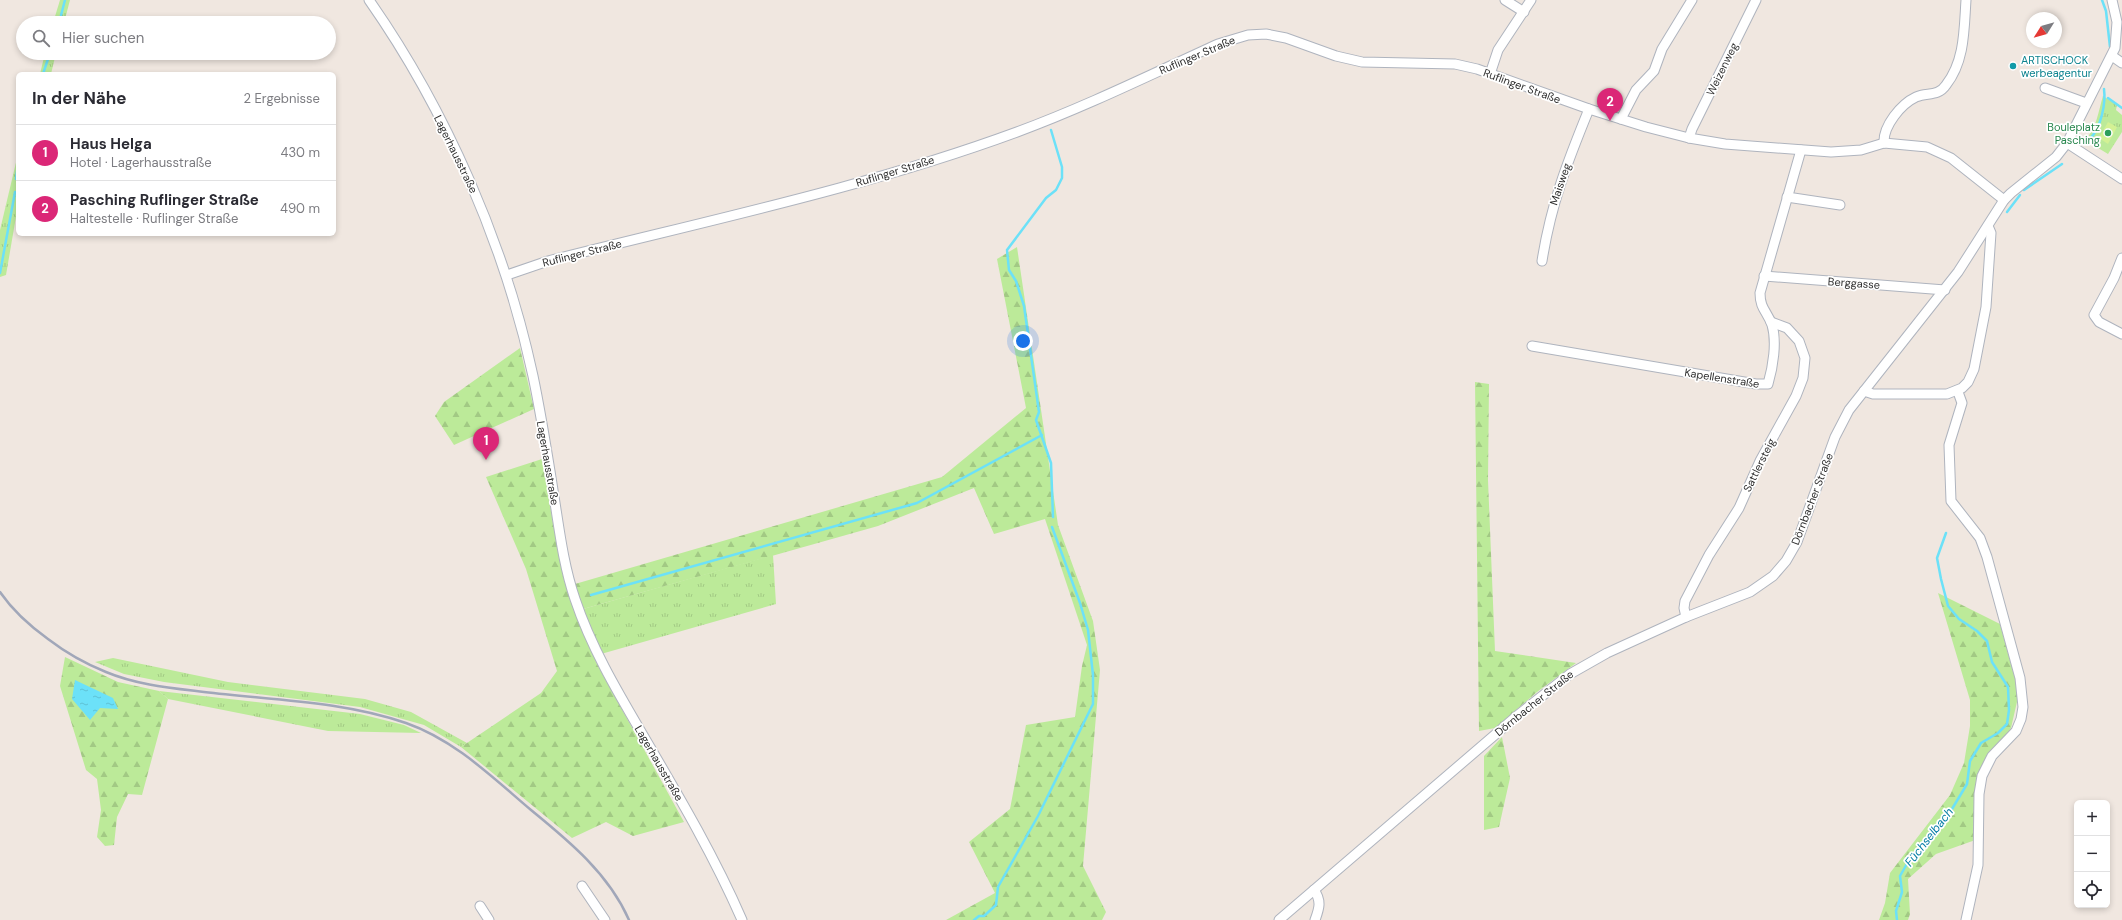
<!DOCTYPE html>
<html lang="de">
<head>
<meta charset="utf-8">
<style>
  :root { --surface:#fff; --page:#f7f7f7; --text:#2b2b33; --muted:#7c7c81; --line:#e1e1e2; --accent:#db2777 }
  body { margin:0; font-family:"DM Sans",sans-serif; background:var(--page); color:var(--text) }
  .controls { position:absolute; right:12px; bottom:12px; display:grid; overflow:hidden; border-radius:6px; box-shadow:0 2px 6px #0003 }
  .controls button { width:36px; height:36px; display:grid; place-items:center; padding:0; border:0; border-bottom:1px solid var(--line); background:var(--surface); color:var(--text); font:20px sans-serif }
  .compass { position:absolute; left:2026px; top:12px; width:36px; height:36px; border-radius:50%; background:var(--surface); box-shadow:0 2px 6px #0003; rotate:233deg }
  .you { position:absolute; left:1023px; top:341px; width:14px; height:14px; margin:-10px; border:3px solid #fff; border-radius:50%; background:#1a73e8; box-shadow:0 0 0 6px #1a73e833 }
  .badge { display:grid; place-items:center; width:26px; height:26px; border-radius:50%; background:var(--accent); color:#fff; font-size:13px; font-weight:700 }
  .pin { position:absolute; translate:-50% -33px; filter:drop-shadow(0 1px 2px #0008) }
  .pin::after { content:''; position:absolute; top:21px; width:14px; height:12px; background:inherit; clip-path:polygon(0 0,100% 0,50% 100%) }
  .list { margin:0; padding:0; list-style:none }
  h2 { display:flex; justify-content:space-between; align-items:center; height:52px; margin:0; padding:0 16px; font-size:17px }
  h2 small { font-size:13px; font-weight:400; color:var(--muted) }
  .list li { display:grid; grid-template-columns:26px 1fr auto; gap:12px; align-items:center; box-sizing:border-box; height:56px; padding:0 16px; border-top:1px solid var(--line) }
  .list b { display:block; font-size:15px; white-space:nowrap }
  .list p { margin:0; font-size:13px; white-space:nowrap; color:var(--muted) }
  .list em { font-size:13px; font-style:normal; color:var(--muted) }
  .icon { flex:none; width:22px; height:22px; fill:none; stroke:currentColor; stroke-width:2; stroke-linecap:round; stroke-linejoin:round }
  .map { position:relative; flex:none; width:2122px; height:920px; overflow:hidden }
  .search { position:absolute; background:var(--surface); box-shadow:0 2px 6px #0003; left:16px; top:16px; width:320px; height:44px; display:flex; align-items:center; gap:10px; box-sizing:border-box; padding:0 14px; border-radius:22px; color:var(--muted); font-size:15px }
  .panel { position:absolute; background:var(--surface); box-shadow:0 2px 6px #0003; left:16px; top:72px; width:320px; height:164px; border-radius:6px }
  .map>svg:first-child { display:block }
  .grass { fill:url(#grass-tufts) }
  .forest { fill:url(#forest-firs) }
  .pitch { fill:#d3f194 }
  .water { fill:url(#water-ripples) }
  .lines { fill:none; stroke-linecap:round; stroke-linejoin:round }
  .stream { stroke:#6ce1f8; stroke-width:2.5 }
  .minor-casing { stroke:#afb4be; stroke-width:11 }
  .minor { stroke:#fff; stroke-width:9 }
  .rail { stroke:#a1a7b9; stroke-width:2.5 }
  .culture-dot { fill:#0f9aa8; stroke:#fff; stroke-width:1.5 }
  .leisure-dot { fill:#2e9e5b; stroke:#fff; stroke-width:1.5 }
  .labels { text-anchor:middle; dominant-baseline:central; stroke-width:3.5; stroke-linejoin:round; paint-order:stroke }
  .street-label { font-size:11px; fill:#2e2e2e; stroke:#fff }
  .culture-label { font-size:11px; fill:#0d838f; stroke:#fff; text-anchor:start }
  .leisure-label { font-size:11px; fill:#27864d; stroke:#fff; text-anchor:end }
  .water-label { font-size:12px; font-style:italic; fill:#047da5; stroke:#fff }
</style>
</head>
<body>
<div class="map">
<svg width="2122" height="920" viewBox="0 0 2122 920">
  <defs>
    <pattern id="grass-tufts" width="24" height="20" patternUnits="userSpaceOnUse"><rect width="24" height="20" fill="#bcea99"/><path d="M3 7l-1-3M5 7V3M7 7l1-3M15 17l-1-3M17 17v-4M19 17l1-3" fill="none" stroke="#a2c984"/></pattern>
    <pattern id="forest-firs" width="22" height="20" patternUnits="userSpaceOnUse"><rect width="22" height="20" fill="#bcea99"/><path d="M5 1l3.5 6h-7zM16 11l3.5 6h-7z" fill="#a2c984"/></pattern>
    <pattern id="water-ripples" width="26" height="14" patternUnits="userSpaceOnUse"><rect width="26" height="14" fill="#6ce1f8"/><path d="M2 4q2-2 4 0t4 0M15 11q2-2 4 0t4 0" fill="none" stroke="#5ec1d5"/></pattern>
  </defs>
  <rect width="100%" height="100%" fill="#f0e7e0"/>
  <!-- grass -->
  <g class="grass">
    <polygon points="60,0 70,0 64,23 53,23"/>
    <polygon points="45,53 56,53 51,74 40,74"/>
    <path d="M2103,96L2117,105L2116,110L2122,115V132L2108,154L2085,140C2097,128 2098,112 2103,96Z"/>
    <polygon points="18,154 18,205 6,275 0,277 0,230"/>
    <polygon points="773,555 776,604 601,654 583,609"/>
    <polygon points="113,658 228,682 365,699 411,712 467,743 461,747 424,725 360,707 164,682 124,674 95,662"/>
    <polygon points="159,691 360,714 404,725 421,733 328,731 168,699"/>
  </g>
  <!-- forest -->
  <g class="forest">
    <polygon points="1017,247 1058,525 1093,621 1100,670 1083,866 1106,912 1102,920 946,920 995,893 969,842 1010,809 1026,725 1075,717 1082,666 1087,645 1045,519 994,534 974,488 878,526 583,609 575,584 942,477 1026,408 997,259"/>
    <polygon points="520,348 534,409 454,445 435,416 444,402"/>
    <polygon points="1475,382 1489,384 1488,480 1495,651 1576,663 1537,692 1495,728 1479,731"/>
    <polygon points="542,459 558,552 573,607 597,664 684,822 633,836 606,822 572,838 461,747 541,693 557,671 526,569 486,477"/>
    <polygon points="1938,593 2000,624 2019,693 2011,728 1993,760 1982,791 1981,838 1936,854 1908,879 1910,914 1908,920 1879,920 1885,903 1890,873 1950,795 1964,763 1970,726 1970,700"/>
    <polygon points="65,657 118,682 159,691 168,699 142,795 128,794 117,817 114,845 105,846 97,837 101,810 97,779 86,770 60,686"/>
    <polygon points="1502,737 1510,778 1499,827 1484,830 1484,756"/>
  </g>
  <!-- pitch -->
  <polygon class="pitch" points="2108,122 2117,127 2108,144 2099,138"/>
  <!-- water -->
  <polygon class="water" points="75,680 113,698 118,709 100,708 90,720 72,699"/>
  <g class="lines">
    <!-- stream -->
    <g class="stream">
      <polyline points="2102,0 2106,11 2110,47"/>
      <polyline points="59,23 65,0"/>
      <polyline points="43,74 50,53"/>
      <polyline points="2108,98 2122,108"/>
      <polyline points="1051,130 1062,167 1062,178 1056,190 1046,198 1007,250 1009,270 1016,281 1024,306 1039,412 1036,420 1051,463 1053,517"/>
      <path d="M2090,139C2101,127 2106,104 2104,89"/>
      <polyline points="16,179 18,164"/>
      <polyline points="2024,190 2062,164"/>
      <polyline points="2007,212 2020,195"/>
      <polyline points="0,273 15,192"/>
      <polyline points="591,595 917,503 1042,435"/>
      <polyline points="974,920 979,916 984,916 996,905 998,887 1038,816 1093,704 1093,675 1088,630 1080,603 1052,527"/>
      <polyline points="1897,920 1896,911 1902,892 1900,876 1912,855 1923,848 1932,833 1943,824 1967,784 1970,761 1981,743 1998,733 2007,724 2009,710 2008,687 1992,662 1987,641 1977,631 1959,619 1948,606 1941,579 1937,558 1946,533"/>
    </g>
    <defs>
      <g id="minor">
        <path d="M369,0C446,110 505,245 533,376C541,414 547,452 553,490C559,527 563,564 575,599C592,650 620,696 647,742C681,800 715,858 742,920"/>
        <polyline points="1505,0 1524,12"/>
        <polyline points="2112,56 2122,63"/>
        <polyline points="1490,74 1498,50 1531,0"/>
        <polyline points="2045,88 2086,103"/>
        <polyline points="1621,119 1636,90 1654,71 1662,49 1692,0"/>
        <polyline points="1689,138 1692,129 1756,0"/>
        <path d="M1884,143C1883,126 1901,104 1916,97C1927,92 1938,97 1946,85C1965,61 1964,29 1966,0"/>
        <polyline points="2067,143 2122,179"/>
        <polyline points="1787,197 1840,205"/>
        <polyline points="2122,258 2114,278 2094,315 2099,322 2122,334"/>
        <path d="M1542,261C1551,204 1567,163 1589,109"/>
        <path d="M507,275L548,261C705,221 865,188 1017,132C1085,107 1152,74 1218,44L1248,35L1266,34L1286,38L1336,56L1362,62L1455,64L1477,69L1589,109L1646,127L1689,138L1725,144L1831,152L1861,150L1884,143L1927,147L1951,158L2004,200"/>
        <polyline points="1764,276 1945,290"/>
        <path d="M1532,346L1756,384H1768C1773,367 1777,342 1772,325C1767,311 1760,309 1760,293L1801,150"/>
        <polyline points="1864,391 1873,394 1947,394 1962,388 1968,382 1974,369 1986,307 1991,233 1988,226"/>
        <polyline points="1958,392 1962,403 1949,445 1951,501 1980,538 1987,557 2020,678 2023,707 2021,719 2016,731 1992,756 1982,776 1979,794 1978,865 1966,920"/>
        <polyline points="1686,617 1684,608 1685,601 1709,555 1739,508 1760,461 1796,396 1803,378 1805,358 1799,341 1787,328 1771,322"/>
        <polyline points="582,886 605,920"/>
        <path d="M1314,890C1322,901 1319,909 1315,920"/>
        <polyline points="480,906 489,920"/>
        <polyline points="1279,920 1518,715 1570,674 1607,653 1686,617 1750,592 1773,576 1786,561 1797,542 1835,437 1849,410 1958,272 2004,200 2011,193 2056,157 2067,143 2115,48 2117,22 2112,0"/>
      </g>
    </defs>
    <!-- minor casing -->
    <use href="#minor" class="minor-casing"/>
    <!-- minor -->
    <use href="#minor" class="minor"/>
    <!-- rail -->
    <path class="rail" d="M0,592C13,611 30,626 48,639C65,652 86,664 106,672C137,685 171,688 204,692C271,700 343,701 406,723C455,740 493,778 531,810C569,841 609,874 629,920"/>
  </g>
  <!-- markers -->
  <circle class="culture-dot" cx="2013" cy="66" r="4"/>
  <circle class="leisure-dot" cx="2108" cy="133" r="4"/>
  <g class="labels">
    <!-- street labels -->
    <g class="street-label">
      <text transform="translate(1197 55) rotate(-23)">Ruflinger Straße</text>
      <text transform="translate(1722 69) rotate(-64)">Weizenweg</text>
      <text transform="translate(1522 86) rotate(20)">Ruflinger Straße</text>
      <text transform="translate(456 154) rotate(64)">Lagerhausstraße</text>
      <text transform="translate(895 171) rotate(-17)">Ruflinger Straße</text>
      <text transform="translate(1560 184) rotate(-71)">Maisweg</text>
      <text transform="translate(582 253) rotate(-14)">Ruflinger Straße</text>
      <text transform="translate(1854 283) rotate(4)">Berggasse</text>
      <text transform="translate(1722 378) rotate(9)">Kapellenstraße</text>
      <text transform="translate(548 463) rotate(80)">Lagerhausstraße</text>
      <text transform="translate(1759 465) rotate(-64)">Sattlersteig</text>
      <text transform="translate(1812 499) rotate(-69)">Dörnbacher Straße</text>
      <text transform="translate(1534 703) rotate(-39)">Dörnbacher Straße</text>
      <text transform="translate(659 763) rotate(60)">Lagerhausstraße</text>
    </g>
    <!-- culture labels -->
    <g class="culture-label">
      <text x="2021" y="60">ARTISCHOCK<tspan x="2021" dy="13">werbeagentur</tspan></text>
    </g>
    <!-- leisure labels -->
    <g class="leisure-label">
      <text x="2100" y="127">Bouleplatz<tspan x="2100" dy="13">Pasching</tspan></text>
    </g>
    <!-- water labels -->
    <g class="water-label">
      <text transform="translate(1929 837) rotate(-52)">Füchselbach</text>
    </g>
  </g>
</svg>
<div class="controls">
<button>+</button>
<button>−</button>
<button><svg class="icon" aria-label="locate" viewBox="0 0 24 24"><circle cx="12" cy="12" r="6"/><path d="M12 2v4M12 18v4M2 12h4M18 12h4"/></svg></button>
</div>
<svg class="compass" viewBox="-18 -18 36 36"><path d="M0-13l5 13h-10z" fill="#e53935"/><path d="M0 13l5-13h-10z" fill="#7c7c81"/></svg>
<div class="you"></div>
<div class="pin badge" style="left:486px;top:460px">1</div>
<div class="pin badge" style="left:1610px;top:121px">2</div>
<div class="search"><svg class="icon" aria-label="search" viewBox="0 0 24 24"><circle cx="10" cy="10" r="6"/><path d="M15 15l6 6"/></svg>Hier suchen</div>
<section class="panel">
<h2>In der Nähe<small>2 Ergebnisse</small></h2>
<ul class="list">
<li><span class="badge">1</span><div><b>Haus Helga</b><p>Hotel · Lagerhausstraße</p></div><em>430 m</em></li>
<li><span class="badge">2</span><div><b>Pasching Ruflinger Straße</b><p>Haltestelle · Ruflinger Straße</p></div><em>490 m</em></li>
</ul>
</section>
</div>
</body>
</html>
